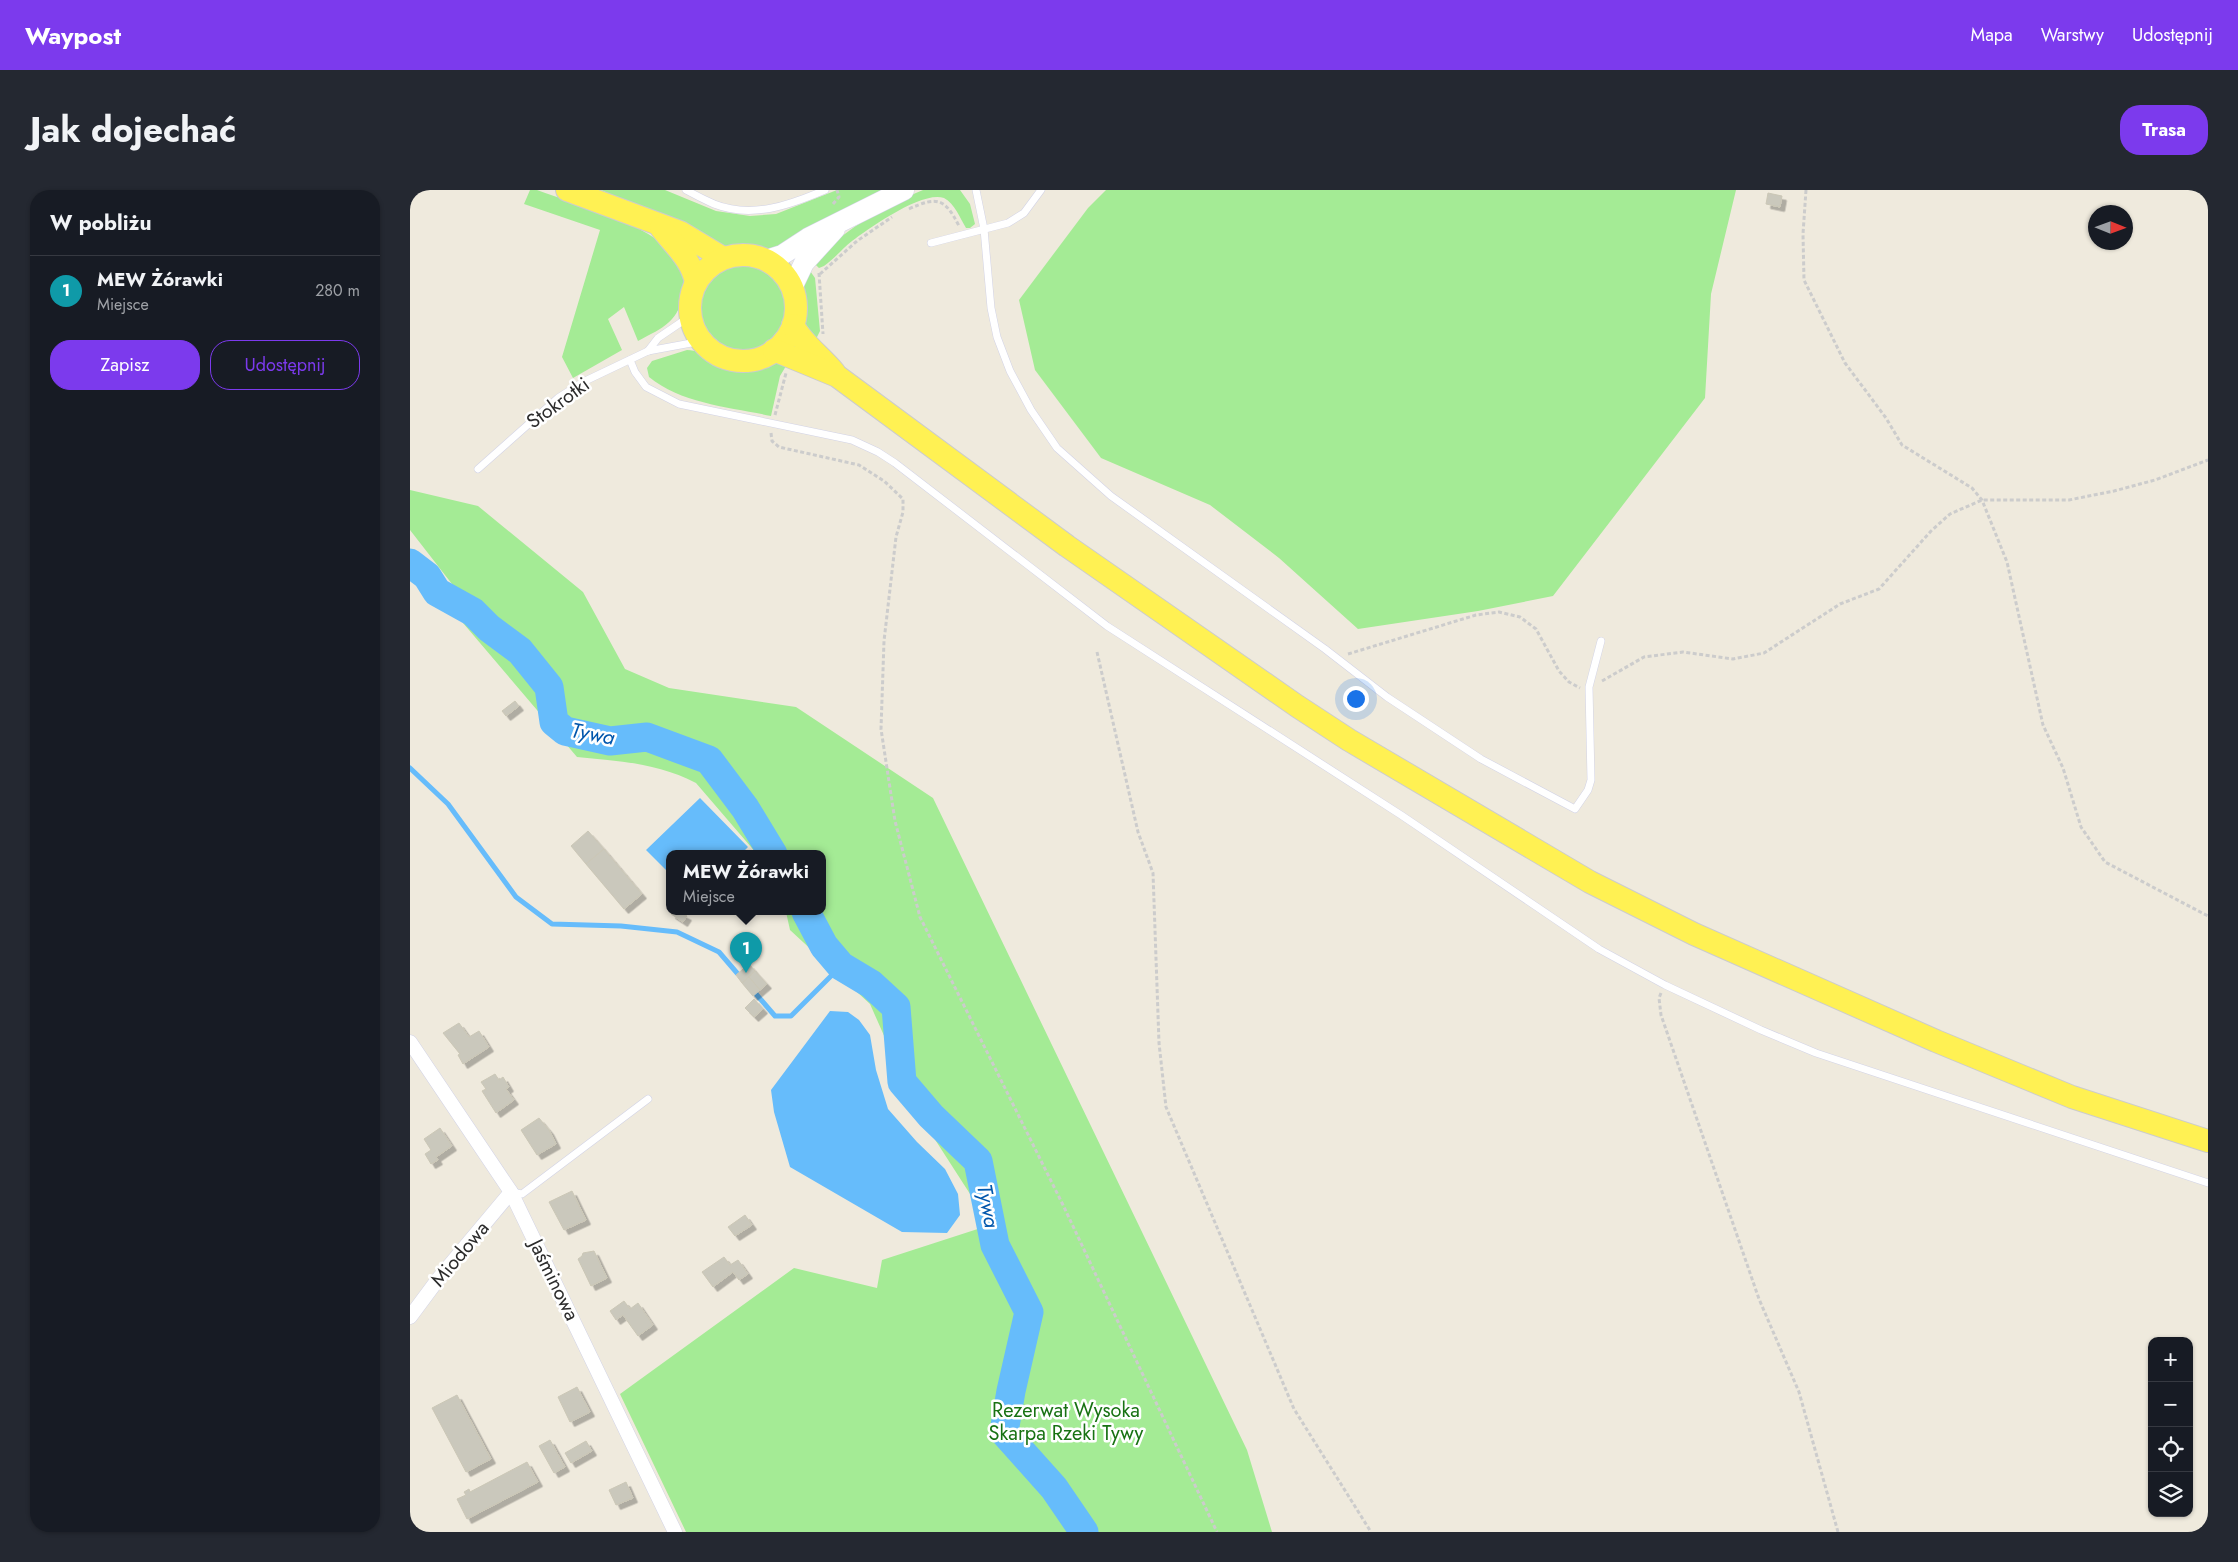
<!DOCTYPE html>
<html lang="pl">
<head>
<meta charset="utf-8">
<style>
  :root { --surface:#171b24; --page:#242831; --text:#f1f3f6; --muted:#9ea1a6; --line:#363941; --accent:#7c3aed }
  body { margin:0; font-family:Jost,sans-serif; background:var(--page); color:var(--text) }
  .controls { position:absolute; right:15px; bottom:15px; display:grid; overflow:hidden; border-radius:10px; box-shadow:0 1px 4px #0004 }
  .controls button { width:45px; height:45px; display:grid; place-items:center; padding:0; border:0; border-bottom:1px solid var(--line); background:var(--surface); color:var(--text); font:25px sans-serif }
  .compass { position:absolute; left:1678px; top:15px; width:45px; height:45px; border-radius:50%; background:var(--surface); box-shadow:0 1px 4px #0004; rotate:91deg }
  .you { position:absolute; left:945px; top:508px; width:18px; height:18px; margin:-12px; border:4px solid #fff; border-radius:50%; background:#1a73e8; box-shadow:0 0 0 8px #1a73e833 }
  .badge { display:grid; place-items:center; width:32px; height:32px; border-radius:50%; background:var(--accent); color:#fff; font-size:16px; font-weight:700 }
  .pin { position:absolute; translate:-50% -41px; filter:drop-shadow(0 1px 2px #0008) }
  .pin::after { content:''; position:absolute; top:26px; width:18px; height:15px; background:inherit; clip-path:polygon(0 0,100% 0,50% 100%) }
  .popup { position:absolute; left:256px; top:660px; width:160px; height:65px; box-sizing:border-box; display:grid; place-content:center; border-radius:10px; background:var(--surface); filter:drop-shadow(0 1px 4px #0005); font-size:16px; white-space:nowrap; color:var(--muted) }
  .popup b { font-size:19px; color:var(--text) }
  .popup::after { content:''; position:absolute; left:50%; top:100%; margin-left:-10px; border:10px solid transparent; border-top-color:var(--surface) }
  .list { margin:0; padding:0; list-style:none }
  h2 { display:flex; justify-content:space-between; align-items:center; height:65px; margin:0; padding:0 20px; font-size:21px }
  h2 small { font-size:16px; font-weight:400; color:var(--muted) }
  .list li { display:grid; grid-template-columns:32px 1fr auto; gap:15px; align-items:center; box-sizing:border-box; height:70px; padding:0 20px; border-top:1px solid var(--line) }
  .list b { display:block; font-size:19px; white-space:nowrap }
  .list p { margin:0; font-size:16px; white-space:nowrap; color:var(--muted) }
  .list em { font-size:16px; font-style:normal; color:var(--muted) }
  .actions { display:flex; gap:10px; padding:15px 20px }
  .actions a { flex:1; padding:11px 0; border:1px solid var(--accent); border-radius:20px; text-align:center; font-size:18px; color:var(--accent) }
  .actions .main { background:var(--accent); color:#fff }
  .icon { flex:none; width:28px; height:28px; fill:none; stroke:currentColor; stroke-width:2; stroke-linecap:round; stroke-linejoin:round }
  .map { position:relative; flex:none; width:1798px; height:1342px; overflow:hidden; border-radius:20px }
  header { display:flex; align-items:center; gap:30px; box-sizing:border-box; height:70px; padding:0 25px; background:var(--accent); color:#fff }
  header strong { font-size:24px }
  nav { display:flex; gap:28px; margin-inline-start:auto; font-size:18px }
  .intro { display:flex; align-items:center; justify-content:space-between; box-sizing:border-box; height:120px; padding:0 30px }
  h1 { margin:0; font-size:35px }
  .button { padding:12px 22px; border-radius:20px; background:var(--accent); color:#fff; font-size:18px; font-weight:700 }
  main { display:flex; gap:30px; padding:0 30px }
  aside { flex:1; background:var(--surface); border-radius:20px; box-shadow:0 1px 4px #0004 }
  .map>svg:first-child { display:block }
  .green { fill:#a4eb95 }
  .water { fill:#66bcfb }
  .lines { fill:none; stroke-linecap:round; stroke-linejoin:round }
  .stream { stroke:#66bcfb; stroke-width:5 }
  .river { stroke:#66bcfb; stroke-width:29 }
  .building { fill:#cac8bc; stroke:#cbc7b6; filter:url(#shadow) }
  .lane-casing { stroke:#d2d3e6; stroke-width:8 }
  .street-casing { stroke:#d2d3e6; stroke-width:15 }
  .secondary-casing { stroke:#d2d3e6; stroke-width:21 }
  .primary-casing { stroke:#ccc; stroke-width:24 }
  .path { stroke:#ccc; stroke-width:3; stroke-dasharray:4 2.5; stroke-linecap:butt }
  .lane { stroke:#fff; stroke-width:7 }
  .street { stroke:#fff; stroke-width:14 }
  .secondary { stroke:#fff; stroke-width:20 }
  .primary { stroke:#fff153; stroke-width:22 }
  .labels { text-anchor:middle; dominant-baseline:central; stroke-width:5; stroke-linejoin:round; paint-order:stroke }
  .street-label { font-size:20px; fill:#2c2c2c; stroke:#fff }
  .park-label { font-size:20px; fill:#187213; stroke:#fff }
  .water-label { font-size:21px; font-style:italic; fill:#0056ac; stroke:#fff }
</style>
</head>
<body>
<header>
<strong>Waypost</strong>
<nav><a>Mapa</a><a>Warstwy</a><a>Udostępnij</a></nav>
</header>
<div class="intro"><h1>Jak dojechać</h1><a class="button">Trasa</a></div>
<main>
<aside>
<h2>W pobliżu<small></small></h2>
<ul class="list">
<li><span class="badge" style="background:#0f9aa8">1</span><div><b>MEW Żórawki</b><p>Miejsce</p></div><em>280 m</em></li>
</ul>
<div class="actions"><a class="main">Zapisz</a><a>Udostępnij</a></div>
</aside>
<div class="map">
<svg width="1798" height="1342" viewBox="0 0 1798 1342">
  <defs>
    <filter id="shadow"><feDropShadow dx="4.5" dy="4.5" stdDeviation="0" flood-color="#0004"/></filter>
  </defs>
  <rect width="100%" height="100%" fill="#efeadd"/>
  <!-- green -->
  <g class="green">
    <path d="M120,0H127C170,16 237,33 268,67C275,76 275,89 274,100C269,132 254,137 228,151L214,117L198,129L212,160L163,188L152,167L190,40L114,14Z"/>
    <polygon points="191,0 255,0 306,21 340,26 366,24 427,0 474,0 386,50 355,62 333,58 320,59"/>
    <path d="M513,0H550L560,14L565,34L560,38H556C550,28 545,14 534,8C513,0 459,38 442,51C432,59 424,69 414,76L409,78L403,72C436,39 469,19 513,0Z"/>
    <polygon points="696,0 1326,0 1301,104 1295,208 1143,406 1068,421 948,439 869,368 800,315 691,268 625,180 609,110 678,18"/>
    <circle cx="333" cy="117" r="45"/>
    <polygon points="398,78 405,88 410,141 405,151 392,129 391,95"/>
    <path d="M277,160C295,160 307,175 325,176C338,178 348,173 360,171C366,169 373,171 379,171L370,186L361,226C320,217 272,214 239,187L237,178L242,171Z"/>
    <path d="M0,300L68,316L173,402L215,479L259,498L386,517L523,608L837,1260L862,1342H276L210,1204L384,1078L467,1098L472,1070L580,1035L497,906L495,893L460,814L380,740L376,722H412V664H347L286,593C248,573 208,571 167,567L53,433L59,411L49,403L0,340Z"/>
  </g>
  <!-- water -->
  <g class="water">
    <polygon points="290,608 338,657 331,664 260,664 260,684 236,660"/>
    <polygon points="420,821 438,822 449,830 460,845 466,880 478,919 507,952 535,979 548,1004 550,1025 537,1043 492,1042 380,977 364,922 361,900"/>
  </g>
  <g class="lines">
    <!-- stream -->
    <g class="stream">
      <polyline points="0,578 38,614 106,707 142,734 211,736 267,742 309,762 327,783"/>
      <polyline points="346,804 365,826 381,826 431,776"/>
    </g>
    <!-- river -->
    <g class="river">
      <polyline points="0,373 17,386 27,402 63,422 79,438 110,461 139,497 144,532 155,541 200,551 237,547 299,570 335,618 363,664"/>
      <polyline points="396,722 414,756 431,776 461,794 486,817 492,892 521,926 568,971 585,1055 619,1122 601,1201 594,1242 644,1298 674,1342"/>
    </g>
  </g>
  <!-- building -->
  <g class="building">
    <polygon points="1358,3 1372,6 1370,17 1356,14"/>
    <polygon points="105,511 109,516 96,526 92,521"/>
    <polygon points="178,641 194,659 176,674 161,656"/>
    <polygon points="194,659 232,704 214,719 176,674"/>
    <polygon points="262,722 269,722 277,726 273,732 261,724"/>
    <polygon points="339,774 345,781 332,793 326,785"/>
    <polygon points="345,781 357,794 350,800 339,787"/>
    <polygon points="339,787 350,800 343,806 332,793"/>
    <polygon points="344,809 353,819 344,827 335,818"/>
    <polygon points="49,833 59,847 69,841 79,857 53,874 48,865 50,864 33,843"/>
    <polygon points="85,884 89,890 93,887 99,897 96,899 104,910 86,923 72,901 76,899 71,892"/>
    <polygon points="129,928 139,940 146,954 127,965 111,940"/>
    <polygon points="30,938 42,956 26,967 28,970 21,974 15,964 21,960 14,949"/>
    <polygon points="162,1001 176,1030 154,1040 139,1012"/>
    <polygon points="335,1025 342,1035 325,1046 318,1037"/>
    <polygon points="184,1061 197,1088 181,1096 168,1069 172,1066 173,1063"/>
    <polygon points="314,1067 320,1075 328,1070 338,1084 329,1090 323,1082 303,1097 292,1082"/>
    <polygon points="214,1111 220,1119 228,1113 243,1135 228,1146 213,1125 206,1130 200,1121"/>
    <polygon points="167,1197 180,1222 160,1232 148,1207"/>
    <polygon points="47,1205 81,1269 56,1282 22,1218"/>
    <polygon points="140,1250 155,1277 144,1283 129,1256"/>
    <polygon points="176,1251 182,1261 161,1273 155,1263"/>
    <polygon points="117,1272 128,1292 57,1329 47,1309 56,1305 54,1302 59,1299 60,1302"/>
    <polygon points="216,1292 223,1308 206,1315 199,1300"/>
  </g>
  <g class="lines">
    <defs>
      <g id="lane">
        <path d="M276,0C285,5 295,10 304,14C342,29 380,15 415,0"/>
        <polyline points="566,0 574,39 581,118 587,147 600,181 621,220 647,258 701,306 915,459 977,507 1071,569 1165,619 1178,600 1181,590 1179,497 1191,451"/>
        <polyline points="521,53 598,33 614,23 631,0"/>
        <polyline points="238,161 248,148 273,131 280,119"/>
        <polyline points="220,170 225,182 236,197 269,214 442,250 468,262 485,273 697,436 991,625 1189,759 1255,795 1351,840 1406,863 1798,993"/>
        <polyline points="68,279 148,208 173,192 238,161 292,151"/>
        <polyline points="101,1002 112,1004 238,909"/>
      </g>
      <g id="street">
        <polyline points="0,852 101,1002 265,1342"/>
        <polyline points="0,1127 29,1088 101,1002"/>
      </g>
      <g id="secondary">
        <polyline points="356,70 372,65 398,48 494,0"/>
        <polyline points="382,98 394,73 425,39"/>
      </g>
      <g id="primary">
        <polyline points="157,0 270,42 313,68"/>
        <path d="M251,38C265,56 282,70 286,93"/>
        <circle cx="333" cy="118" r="53"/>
        <path d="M383,135C392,153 411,166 424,182"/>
        <polyline points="364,160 427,186 657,356 887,516 939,550 1180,692 1284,744 1526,851 1662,907 1798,951"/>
      </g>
    </defs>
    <!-- lane casing -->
    <use href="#lane" class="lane-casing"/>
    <!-- street casing -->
    <use href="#street" class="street-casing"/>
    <!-- secondary casing -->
    <use href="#secondary" class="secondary-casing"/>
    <!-- primary casing -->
    <use href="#primary" class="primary-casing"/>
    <!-- path -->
    <g class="path">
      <polyline points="1396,0 1393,44 1394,90 1435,173 1476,228 1492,255 1562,298 1572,310 1597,372 1633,535 1653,578 1671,637 1695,672 1798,726"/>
      <polyline points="423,14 429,7 427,0"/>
      <path d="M499,19C527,6 535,8 549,36"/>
      <polyline points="409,83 413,144"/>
      <polyline points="410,84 447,51 482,27"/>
      <polyline points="365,225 376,183"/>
      <polyline points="361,243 362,251 369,257 449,275 474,291 493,309 493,322 486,347 474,451 471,539 485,631 510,727 653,1015 807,1342"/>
      <polyline points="687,462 728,642 743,683 749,853 756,917 884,1219 961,1342"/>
      <polyline points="938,464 1066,425 1089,422 1110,427 1126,439 1149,481 1159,492 1170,498"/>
      <polyline points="1192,491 1234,467 1273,462 1323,469 1354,463 1430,414 1469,399 1521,341 1540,324 1572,310 1659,310 1704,301 1745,290 1798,270"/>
      <polyline points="1251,803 1249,808 1251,825 1349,1109 1389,1202 1428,1342"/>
    </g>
    <!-- lane -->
    <use href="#lane" class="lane"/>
    <!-- street -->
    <use href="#street" class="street"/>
    <!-- secondary -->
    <use href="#secondary" class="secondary"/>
    <!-- primary -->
    <use href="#primary" class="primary"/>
  </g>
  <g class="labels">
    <!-- street labels -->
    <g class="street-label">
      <text transform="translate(148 213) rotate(-36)">Stokrotki</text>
      <text transform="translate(50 1064) rotate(-50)">Miodowa</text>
      <text transform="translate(144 1090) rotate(64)">Jaśminowa</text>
    </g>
    <!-- park labels -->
    <g class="park-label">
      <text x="656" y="1220">Rezerwat Wysoka<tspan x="656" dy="23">Skarpa Rzeki Tywy</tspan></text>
    </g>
    <!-- water labels -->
    <g class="water-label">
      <text transform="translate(183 544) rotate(11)">Tywa</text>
      <text transform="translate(578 1016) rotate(79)">Tywa</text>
    </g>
  </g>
</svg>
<div class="controls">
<button>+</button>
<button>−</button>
<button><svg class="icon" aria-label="locate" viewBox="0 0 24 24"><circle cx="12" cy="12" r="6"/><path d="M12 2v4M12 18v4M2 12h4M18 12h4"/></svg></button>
<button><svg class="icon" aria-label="layers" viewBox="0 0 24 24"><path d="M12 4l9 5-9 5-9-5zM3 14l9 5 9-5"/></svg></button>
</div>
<svg class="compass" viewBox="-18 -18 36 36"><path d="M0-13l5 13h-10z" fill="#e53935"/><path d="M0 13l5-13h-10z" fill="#9ea1a6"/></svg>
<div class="you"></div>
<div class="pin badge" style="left:336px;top:783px;background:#0f9aa8">1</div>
<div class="popup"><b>MEW Żórawki</b>Miejsce</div>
</div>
</main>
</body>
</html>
